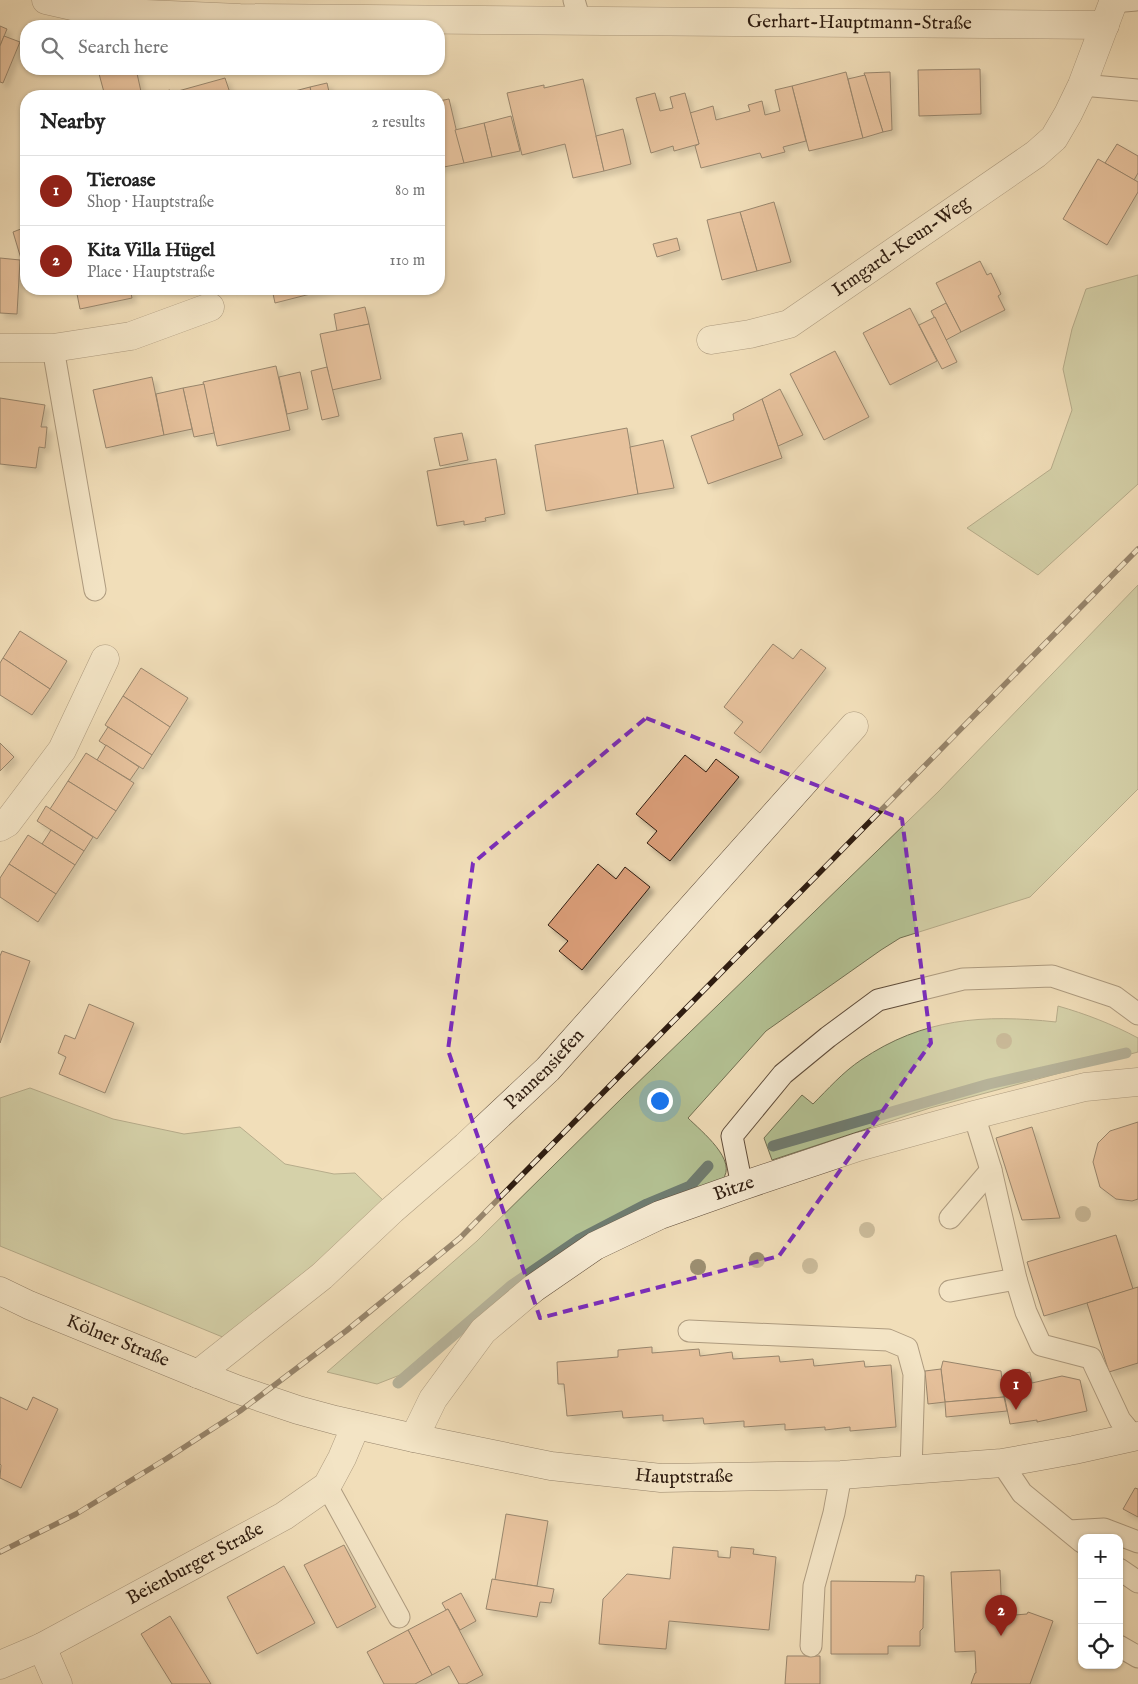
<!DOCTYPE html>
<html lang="en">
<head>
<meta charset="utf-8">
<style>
  :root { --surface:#fff; --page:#f2f2f2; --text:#222; --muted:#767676; --line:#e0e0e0; --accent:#8f2418 }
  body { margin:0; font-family:"IM FELL English",serif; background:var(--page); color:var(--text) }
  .controls { position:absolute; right:15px; bottom:15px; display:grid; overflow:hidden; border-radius:10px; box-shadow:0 1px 4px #0004 }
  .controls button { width:45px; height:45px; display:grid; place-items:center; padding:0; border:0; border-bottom:1px solid var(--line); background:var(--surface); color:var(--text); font:25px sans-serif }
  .you { position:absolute; left:659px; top:1100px; width:18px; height:18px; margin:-12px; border:4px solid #fff; border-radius:50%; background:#1a73e8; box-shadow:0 0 0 8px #1a73e833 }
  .badge { display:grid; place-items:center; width:32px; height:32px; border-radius:50%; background:var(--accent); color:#fff; font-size:16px; font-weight:700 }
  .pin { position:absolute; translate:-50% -41px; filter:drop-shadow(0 1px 2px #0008) }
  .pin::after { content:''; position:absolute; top:26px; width:18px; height:15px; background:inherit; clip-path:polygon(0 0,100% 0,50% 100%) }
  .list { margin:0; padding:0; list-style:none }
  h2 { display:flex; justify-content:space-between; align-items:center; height:65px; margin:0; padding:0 20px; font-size:21px }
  h2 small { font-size:16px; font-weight:400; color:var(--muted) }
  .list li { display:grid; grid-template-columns:32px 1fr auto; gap:15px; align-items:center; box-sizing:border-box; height:70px; padding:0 20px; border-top:1px solid var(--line) }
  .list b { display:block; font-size:19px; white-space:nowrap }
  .list p { margin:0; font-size:16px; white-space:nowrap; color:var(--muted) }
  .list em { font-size:16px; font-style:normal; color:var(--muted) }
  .icon { flex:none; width:28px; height:28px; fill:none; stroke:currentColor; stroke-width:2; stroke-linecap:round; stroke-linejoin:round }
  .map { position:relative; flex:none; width:1138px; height:1684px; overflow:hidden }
  .search { position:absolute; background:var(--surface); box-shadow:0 1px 4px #0004; left:20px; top:20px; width:425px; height:55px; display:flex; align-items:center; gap:12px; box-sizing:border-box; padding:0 18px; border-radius:20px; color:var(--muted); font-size:19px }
  .panel { position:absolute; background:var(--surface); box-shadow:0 1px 4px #0004; left:20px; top:90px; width:425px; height:205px; border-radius:20px }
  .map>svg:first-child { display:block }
  .green { fill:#b4c294; stroke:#716f52 }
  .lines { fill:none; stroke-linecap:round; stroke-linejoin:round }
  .stream { stroke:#6f7c71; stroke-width:11 }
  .building { fill:#dc9f7a; stroke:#2e1c10; filter:url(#shadow) }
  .service-casing { stroke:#5f4c3a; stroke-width:23 }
  .minor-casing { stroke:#5f4c3a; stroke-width:29 }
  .secondary-casing { stroke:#2e1c10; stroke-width:29 }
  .service { stroke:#f6ead2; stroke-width:21 }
  .minor { stroke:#f6ead2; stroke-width:28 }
  .secondary { stroke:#f6ead2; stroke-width:28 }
  .rail-casing { stroke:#2e1c10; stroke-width:5.5 }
  .rail { stroke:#f6ead2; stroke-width:4; stroke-dasharray:11; stroke-linecap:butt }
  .tree { fill:#9c8f72 }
  .marked { fill:none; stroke:#7b2cbf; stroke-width:4; stroke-dasharray:10 6; stroke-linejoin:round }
  .labels { text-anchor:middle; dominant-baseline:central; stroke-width:4; stroke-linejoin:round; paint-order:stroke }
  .street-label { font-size:19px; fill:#2e1c10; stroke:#f6ead2 }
</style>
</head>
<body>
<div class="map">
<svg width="1138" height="1684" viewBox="0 0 1138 1684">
  <defs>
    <filter id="shadow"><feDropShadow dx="4.5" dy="4.5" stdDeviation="2.5" flood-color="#0004"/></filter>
  </defs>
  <rect width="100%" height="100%" fill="#f1deb9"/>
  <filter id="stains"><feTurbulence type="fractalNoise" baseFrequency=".004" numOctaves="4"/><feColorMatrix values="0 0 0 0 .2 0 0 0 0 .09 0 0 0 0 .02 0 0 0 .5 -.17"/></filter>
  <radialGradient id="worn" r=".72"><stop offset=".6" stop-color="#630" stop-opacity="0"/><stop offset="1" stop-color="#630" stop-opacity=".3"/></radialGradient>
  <!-- green -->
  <g class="green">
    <polygon points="1138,275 1138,484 1038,575 967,528 1051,469 1072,410 1063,369 1072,329 1086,289"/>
    <path d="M1138,585V789L1030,897L900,938L881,950L766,1031L688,1118C701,1131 739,1161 722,1180L672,1196L632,1212L604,1226L513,1286L440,1351L434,1346L400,1375L377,1384L327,1372L477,1241L625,1095L939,791Z"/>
    <path d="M1058,1006C1086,1014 1112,1024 1138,1038V1052L930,1108L772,1160L764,1138L802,1095L813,1104C828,1089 843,1072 861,1060C923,1018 984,1014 1056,1022Z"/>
    <polygon points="30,1088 113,1119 184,1134 240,1127 285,1164 334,1174 355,1173 386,1203 318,1269 225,1338 0,1246 0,1098"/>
  </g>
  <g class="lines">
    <!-- stream -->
    <g class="stream">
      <polyline points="773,1146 989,1084 1126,1053"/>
      <polyline points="398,1383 512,1285 578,1240 647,1204 690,1186 708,1166"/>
    </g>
  </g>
  <!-- building -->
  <g class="building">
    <polygon points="0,26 7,29 0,46"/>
    <polygon points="4,36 20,42 3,83 0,82 0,46"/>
    <polygon points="104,69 136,69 142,96 105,96 98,70"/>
    <polygon points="980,69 981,114 919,116 918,70"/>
    <polygon points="846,72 863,138 809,151 792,86"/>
    <polygon points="890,72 892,130 883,132 864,73"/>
    <polygon points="865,75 883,132 863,138 848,79"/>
    <polygon points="225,78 231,96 172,96 171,93"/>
    <polygon points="583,79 604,171 573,178 565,144 522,155 507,93 544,85 544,88"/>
    <polygon points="327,83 330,96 312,96 310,87"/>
    <polygon points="792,86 806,141 783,147 785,152 762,158 760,153 701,168 695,146 699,144 690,113 713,106 716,120 750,111 748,105 762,101 765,115 780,111 775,90"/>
    <polygon points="310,87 312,96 292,96 291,92"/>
    <polygon points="170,90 172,96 146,96"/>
    <polygon points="655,93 660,111 673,108 670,97 685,93 699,144 674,151 673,146 651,153 636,98"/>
    <polygon points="449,99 464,163 439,168 439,101"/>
    <polygon points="511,116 520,151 492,157 484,123"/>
    <polygon points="484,123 492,157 464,163 455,130"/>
    <polygon points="623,129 631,164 604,171 596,136"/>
    <polygon points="1117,144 1138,156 1138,173 1134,180 1105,163"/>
    <polygon points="1098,159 1138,182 1138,192 1107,245 1063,219"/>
    <polygon points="774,202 791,262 757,271 740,212"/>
    <polygon points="740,212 757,271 722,280 707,220"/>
    <polygon points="26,227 26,274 22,274 22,262 13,232"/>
    <polygon points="677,238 680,250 657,257 653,244"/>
    <polygon points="0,258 20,260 17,314 0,313"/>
    <polygon points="980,261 987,275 991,273 1001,294 998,296 1005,310 961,332 936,283"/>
    <polygon points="76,289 130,289 132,298 80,309"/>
    <polygon points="272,289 330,289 275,303"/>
    <polygon points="946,303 961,332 946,340 931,311"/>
    <polygon points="365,307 369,324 337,331 334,314"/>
    <polygon points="910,308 937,361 890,385 863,333"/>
    <polygon points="935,317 957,362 942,369 919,325"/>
    <polygon points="369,324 381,379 332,390 320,334"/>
    <polygon points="835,351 869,417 824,440 790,374"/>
    <polygon points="276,366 290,430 217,446 203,382"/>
    <polygon points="327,367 339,416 322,420 311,371"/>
    <polygon points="300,372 308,409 287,414 279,377"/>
    <polygon points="152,377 164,435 106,448 93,390"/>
    <polygon points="204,384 214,433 194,437 183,388"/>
    <polygon points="183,388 192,429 164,435 156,394"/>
    <polygon points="780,389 803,435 778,446 762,399"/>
    <polygon points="0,398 45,405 41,427 47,427 45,448 39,447 36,468 0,464"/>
    <polygon points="762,399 782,458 708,484 691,436 734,420 733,414"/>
    <polygon points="627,428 638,494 546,511 535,445"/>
    <polygon points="462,433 468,460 440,466 434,438"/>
    <polygon points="663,440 674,488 638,494 630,447"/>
    <polygon points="496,459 505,514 485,518 486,521 464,525 464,521 437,526 427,471"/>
    <polygon points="20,631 67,661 50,689 3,658"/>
    <polygon points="773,644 793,659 801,649 826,668 760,753 734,733 743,722 724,707"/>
    <polygon points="3,658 50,689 32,715 0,695 0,663"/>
    <polygon points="141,668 188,698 170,727 123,696"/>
    <polygon points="123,696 170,727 152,755 105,725"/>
    <polygon points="108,727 152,755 143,769 99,741"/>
    <polygon points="0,743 14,757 0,771"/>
    <polygon points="106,745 139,767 130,780 97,760"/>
    <polygon points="86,753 134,783 116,811 68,781"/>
    <polygon points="685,755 706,772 716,759 739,777 670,861 647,843 657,831 636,814"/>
    <polygon points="68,781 116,811 97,839 50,809"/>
    <polygon points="46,806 93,837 84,851 37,821"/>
    <polygon points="51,830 84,851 75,865 42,844"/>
    <polygon points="28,835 75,865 56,894 9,864"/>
    <polygon points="9,864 56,894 38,922 0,897 0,878"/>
    <polygon points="598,864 616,879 625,867 650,887 582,970 559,951 568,941 548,925"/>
    <polygon points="2,951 30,961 0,1043 0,956"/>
    <polygon points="89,1004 134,1023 105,1093 59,1074 66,1057 58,1053 65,1035 75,1039"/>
    <polygon points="1138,1122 1138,1199 1132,1201 1116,1199 1100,1187 1093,1162 1098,1143 1110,1131"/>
    <polygon points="1032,1127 1060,1218 1022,1220 996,1138"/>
    <polygon points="1116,1235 1133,1289 1044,1316 1027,1262"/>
    <polygon points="1138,1287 1138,1363 1109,1372 1087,1303"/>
    <polygon points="652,1347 652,1353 699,1349 700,1356 732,1352 733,1359 779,1356 780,1362 813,1359 814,1366 864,1361 865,1367 891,1365 896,1427 850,1431 850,1427 825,1430 825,1427 785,1430 785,1424 744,1427 744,1421 704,1424 703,1418 663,1421 663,1415 623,1418 622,1411 567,1416 564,1384 558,1384 557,1362 618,1357 618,1350"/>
    <polygon points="943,1361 1001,1371 1004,1397 945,1402 941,1369"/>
    <polygon points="941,1369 945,1402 928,1404 925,1371"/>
    <polygon points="1030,1372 1032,1383 1062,1376 1080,1380 1087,1411 1037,1422 1037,1420 1010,1424 1001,1379"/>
    <polygon points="0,1397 27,1410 33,1397 58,1409 21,1488 0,1478 1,1465 0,1464"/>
    <polygon points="1004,1397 1007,1411 946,1417 945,1402"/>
    <polygon points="1135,1488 1138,1489 1138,1517 1123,1509"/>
    <polygon points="506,1514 548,1521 537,1586 495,1580"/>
    <polygon points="344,1545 376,1607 337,1628 304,1565"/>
    <polygon points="673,1547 718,1551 718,1557 730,1558 731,1547 754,1549 753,1554 776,1557 769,1630 669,1621 666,1649 599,1644 603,1599 627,1574 670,1579"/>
    <polygon points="284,1566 315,1623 257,1654 227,1597"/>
    <polygon points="1000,1570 1002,1616 1027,1614 1028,1612 1053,1621 1030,1684 971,1684 975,1673 976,1673 975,1651 955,1652 951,1572"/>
    <polygon points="916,1575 924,1576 923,1628 920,1631 920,1646 888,1646 888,1654 831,1654 831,1581 915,1582"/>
    <polygon points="492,1579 554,1589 551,1603 540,1602 537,1617 486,1609"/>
    <polygon points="461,1593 476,1621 460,1630 448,1609 446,1610 442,1603"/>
    <polygon points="448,1609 483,1675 466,1684 459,1684 449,1666 432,1675 408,1630"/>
    <polygon points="170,1616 211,1684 172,1684 141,1634"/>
    <polygon points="408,1630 432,1675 415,1684 384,1684 367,1652"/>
    <polygon points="787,1656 820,1656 820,1684 785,1684"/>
  </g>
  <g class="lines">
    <defs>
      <g id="service">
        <polyline points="574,0 580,21"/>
        <polyline points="1113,2 1136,0"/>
        <polyline points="1082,85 1138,90"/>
        <polyline points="53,348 95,590"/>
        <polyline points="974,1115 991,1170 1016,1279 1026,1312 1041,1345 1091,1358 1120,1420 1134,1437"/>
        <polyline points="742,1186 732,1136 783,1074 828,1037 878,1000 963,979 1052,976 1115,997 1138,1014"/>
        <polyline points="950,1218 991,1170"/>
        <polyline points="950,1291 1016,1279"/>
        <polyline points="689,1331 888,1340 907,1348 914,1374 911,1471"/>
        <polyline points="1002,1463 1022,1493 1082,1542"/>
        <polyline points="327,1486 399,1617"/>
        <polyline points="1069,1531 1104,1529 1138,1542"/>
        <polyline points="1119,1569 1138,1582"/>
        <polyline points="811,1646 814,1586 834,1513 841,1475"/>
        <polyline points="1119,1646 1138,1657"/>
      </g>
      <g id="minor">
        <path id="s1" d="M46,0L99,12L240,18L1105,25"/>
        <path id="s2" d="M711,340L750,334L789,324L1036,154L1054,138L1068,114L1082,85L1114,0"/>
        <polyline points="0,348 53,348 131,336 210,307"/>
        <polyline points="0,827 7,823 62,750 105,659"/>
        <path id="s3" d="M198,1374L322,1276L392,1210L466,1146L548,1069L854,726"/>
        <path id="s4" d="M414,1438L433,1399L483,1331L534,1288L595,1246L660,1215L742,1186L858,1147L974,1115L1085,1087L1138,1082"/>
        <polyline points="42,1647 58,1684"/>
        <path id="s5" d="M0,1665L42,1647L284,1516L327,1486L342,1458L356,1425"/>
      </g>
      <g id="secondary">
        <path id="s6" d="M0,1291L29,1305L198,1374L236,1389L298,1410L335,1420L414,1438L551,1466L661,1478L841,1475L1002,1463L1074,1450L1138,1436"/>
      </g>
    </defs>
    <!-- service casing -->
    <use href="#service" class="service-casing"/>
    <!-- minor casing -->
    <use href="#minor" class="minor-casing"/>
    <!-- secondary casing -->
    <use href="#secondary" class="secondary-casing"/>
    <!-- service -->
    <use href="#service" class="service"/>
    <!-- minor -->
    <use href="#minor" class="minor"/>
    <!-- secondary -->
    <use href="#secondary" class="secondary"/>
    <defs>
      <polyline id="rail" points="0,1552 76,1514 166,1459 240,1411 346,1331 460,1238 1138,549"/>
    </defs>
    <!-- rail casing -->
    <use href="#rail" class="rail-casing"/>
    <!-- rail -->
    <use href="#rail" class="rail"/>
  </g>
  <!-- trees -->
  <g class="tree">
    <circle cx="1004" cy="1041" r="8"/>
    <circle cx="1083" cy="1214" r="8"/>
    <circle cx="867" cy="1230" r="8"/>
    <circle cx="757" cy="1260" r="8"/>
    <circle cx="810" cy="1266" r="8"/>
    <circle cx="698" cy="1267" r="8"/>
  </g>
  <!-- marked area -->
  <path d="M0 0H1138V1684H0ZM646,718L902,819L931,1043L779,1256L540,1318L448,1050L473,863Z" fill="#f1deb9" fill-opacity=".55" fill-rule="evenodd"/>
  <path class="marked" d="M646,718L902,819L931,1043L779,1256L540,1318L448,1050L473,863Z"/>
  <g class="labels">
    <!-- street labels -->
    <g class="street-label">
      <text stroke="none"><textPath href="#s1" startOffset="815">Gerhart-Hauptmann-Straße</textPath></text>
      <text stroke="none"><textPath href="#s2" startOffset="216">Irmgard-Keun-Weg</textPath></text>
      <text stroke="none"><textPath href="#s3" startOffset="462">Pannensiefen</textPath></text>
      <text stroke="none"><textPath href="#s4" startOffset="419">Bitze</textPath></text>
      <text stroke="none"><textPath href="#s6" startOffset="128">Kölner Straße</textPath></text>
      <text stroke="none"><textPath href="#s6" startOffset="714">Hauptstraße</textPath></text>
      <text stroke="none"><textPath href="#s5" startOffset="220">Beienburger Straße</textPath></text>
    </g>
  </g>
  <rect width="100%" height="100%" filter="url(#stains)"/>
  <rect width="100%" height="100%" fill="url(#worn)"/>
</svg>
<div class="controls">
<button>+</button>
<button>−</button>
<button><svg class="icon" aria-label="locate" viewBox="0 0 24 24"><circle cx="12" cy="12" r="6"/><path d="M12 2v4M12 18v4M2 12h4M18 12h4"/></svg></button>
</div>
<div class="you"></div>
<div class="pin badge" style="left:1016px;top:1410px">1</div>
<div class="pin badge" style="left:1001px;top:1636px">2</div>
<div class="search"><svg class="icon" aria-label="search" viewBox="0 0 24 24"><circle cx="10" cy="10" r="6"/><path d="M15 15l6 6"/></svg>Search here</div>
<section class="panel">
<h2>Nearby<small>2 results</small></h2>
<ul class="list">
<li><span class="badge">1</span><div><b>Tieroase</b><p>Shop · Hauptstraße</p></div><em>80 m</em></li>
<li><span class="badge">2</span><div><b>Kita Villa Hügel</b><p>Place · Hauptstraße</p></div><em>110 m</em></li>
</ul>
</section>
</div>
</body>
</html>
